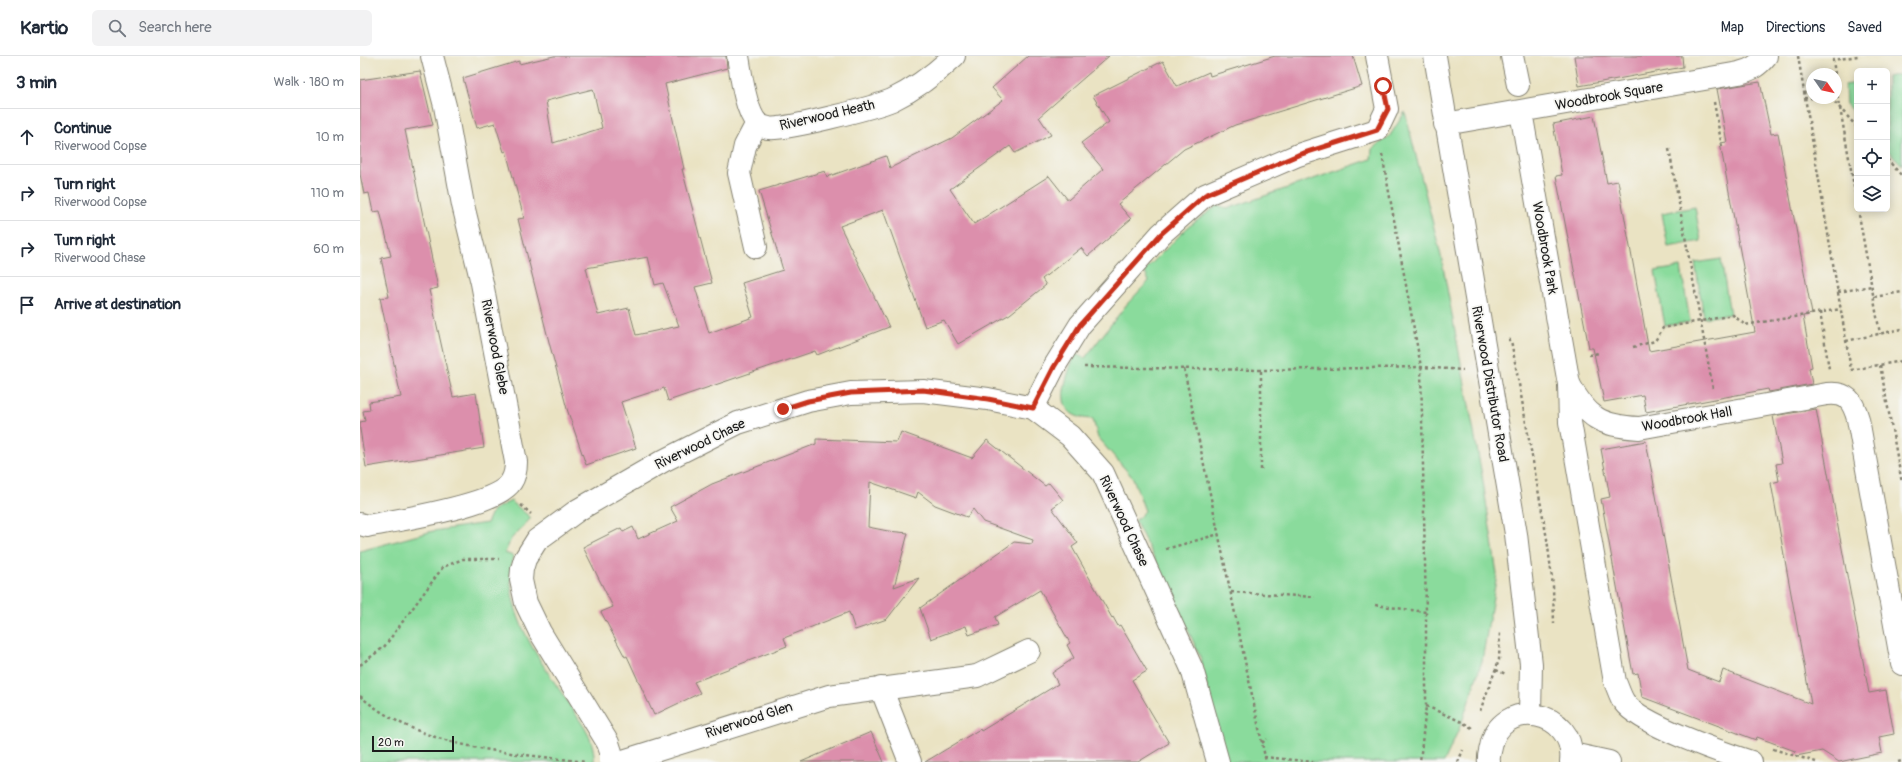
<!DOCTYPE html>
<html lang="en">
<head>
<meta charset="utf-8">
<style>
  :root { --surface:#fff; --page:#f2f2f3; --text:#1f2937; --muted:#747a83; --line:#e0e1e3 }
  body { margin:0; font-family:Pangolin,sans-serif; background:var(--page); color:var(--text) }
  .controls { position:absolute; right:12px; top:12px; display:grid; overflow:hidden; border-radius:6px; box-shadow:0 2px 10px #0003 }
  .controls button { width:36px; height:36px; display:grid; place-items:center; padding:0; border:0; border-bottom:1px solid var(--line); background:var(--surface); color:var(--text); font:20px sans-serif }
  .compass { position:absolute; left:1446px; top:12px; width:36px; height:36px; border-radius:50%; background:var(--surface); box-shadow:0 2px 10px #0003; rotate:124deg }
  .scale { position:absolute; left:12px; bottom:10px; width:82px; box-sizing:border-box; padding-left:4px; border:2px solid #1c1c1c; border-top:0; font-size:11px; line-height:14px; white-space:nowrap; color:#1c1c1c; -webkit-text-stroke:3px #f6f6f2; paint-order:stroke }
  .stop { position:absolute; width:12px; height:12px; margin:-9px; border:3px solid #c8321e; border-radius:50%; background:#fff }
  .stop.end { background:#c8321e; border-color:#fff; box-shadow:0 1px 4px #0008 }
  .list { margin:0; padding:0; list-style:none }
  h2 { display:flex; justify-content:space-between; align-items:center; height:52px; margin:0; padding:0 16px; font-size:17px }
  h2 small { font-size:13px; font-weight:400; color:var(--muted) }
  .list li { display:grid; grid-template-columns:26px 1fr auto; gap:12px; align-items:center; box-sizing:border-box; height:56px; padding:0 16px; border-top:1px solid var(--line) }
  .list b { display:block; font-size:15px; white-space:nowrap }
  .list p { margin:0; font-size:13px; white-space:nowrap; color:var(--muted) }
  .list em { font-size:13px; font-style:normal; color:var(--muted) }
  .icon { flex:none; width:22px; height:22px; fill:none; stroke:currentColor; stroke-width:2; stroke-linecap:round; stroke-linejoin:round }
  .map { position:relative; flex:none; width:1542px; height:706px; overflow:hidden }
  header { display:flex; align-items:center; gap:24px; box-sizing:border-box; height:56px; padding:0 20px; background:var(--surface); border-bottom:1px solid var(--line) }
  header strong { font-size:19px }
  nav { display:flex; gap:22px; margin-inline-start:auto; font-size:14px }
  .search { width:280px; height:36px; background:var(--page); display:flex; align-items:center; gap:10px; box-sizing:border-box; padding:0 14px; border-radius:6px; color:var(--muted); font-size:15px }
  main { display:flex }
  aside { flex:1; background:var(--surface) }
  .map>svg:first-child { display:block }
  .green { fill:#8adb9c; stroke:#537c5c }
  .building { fill:#dc8fac; fill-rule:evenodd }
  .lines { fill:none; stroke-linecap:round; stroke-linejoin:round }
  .minor-casing { stroke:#838070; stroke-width:24 }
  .tertiary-casing { stroke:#838070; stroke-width:24 }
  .path { stroke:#838070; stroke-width:2.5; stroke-dasharray:3 3; stroke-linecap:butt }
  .minor { stroke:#fff; stroke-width:22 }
  .tertiary { stroke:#fff; stroke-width:22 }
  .route { stroke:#c8321e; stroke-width:5 }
  .labels { text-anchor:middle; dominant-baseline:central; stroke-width:3.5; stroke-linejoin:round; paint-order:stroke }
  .street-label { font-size:14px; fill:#1c1c1c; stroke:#f6f6f2 }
</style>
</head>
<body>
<header>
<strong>Kartio</strong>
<div class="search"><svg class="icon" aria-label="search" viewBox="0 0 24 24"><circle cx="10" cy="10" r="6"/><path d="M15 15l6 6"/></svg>Search here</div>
<nav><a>Map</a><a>Directions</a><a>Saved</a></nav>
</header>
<main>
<aside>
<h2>3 min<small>Walk · 180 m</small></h2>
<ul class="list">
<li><svg class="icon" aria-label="ahead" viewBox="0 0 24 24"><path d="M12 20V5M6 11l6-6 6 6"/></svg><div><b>Continue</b><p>Riverwood Copse</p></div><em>10 m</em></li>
<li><svg class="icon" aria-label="right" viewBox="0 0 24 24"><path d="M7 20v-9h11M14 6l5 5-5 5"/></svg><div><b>Turn right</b><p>Riverwood Copse</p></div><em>110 m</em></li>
<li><svg class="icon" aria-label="right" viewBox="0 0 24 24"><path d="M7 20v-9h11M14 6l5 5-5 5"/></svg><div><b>Turn right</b><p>Riverwood Chase</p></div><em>60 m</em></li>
<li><svg class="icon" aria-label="arrive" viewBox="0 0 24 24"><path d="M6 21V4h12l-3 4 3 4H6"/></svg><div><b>Arrive at destination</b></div></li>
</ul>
</aside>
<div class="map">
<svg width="1542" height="706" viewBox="0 0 1542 706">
  <rect width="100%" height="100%" fill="#f6f6f2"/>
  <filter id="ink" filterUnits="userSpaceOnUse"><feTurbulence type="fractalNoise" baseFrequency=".025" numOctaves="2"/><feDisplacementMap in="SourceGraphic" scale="8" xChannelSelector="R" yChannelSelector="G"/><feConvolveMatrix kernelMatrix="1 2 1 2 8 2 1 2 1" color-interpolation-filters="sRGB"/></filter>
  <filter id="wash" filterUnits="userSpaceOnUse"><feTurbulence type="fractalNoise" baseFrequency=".012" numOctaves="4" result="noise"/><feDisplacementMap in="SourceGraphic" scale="16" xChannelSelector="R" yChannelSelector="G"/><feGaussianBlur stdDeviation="0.9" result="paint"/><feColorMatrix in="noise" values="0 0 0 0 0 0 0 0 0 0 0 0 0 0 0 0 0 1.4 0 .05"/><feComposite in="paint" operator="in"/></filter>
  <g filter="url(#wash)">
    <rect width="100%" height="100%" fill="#eae3c3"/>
    <!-- green -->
    <g class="green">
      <polygon points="1542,18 1542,109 1527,93 1527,21"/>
      <polygon points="1497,27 1497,60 1486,48 1485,29"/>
      <path d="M1045,56L1081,200L1122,419L1137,518L1122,605L1102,666L1084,706H863L841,603L809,531L775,465L785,455L773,422L738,382L733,363C689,362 705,325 715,298L725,302L767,248L789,225L784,215L827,172L858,149L867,153L1011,103L1012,93L1029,81Z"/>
      <polygon points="1335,151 1341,185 1308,191 1302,157"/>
      <polygon points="1361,203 1370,258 1344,262 1335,207"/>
      <polygon points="1321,211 1330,266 1305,270 1295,215"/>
      <path d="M151,445L171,462L151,483L145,497L153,500C140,557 184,609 213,654C224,671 235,684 234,706H0V495L73,475L127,467L133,454Z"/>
    </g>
    <g id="blocks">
      <!-- building -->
      <g class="building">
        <path d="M194,0H366L367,12L305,28L324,113H322L352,227L335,231L349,277L393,261L382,227L423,214L399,135L465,115L467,121L526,100L530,112L592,82L643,44L632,32L668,0H749L679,61L691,79L655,97L650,90L590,133L614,168L689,120L708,144L743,113L721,87L749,66L733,40L803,5L817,30L849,16L850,20L915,0H993L1002,30L875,69L824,93L758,148L771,163L728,200L721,192L682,223L686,229L650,258L598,288L584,264L565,271L523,154L480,170L529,271L457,299L455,295L308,345L304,332L261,346L276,392L226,409L207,353L190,290L158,163L164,162L146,95L144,96L135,67L117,72L103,22L159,5V8ZM233,33L242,72L193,87L186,45ZM288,201L295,229L303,227L319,270L276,279L269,252L238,259L226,212Z"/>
        <polygon points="1214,0 1322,0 1323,11 1219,30"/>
        <polygon points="60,15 73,69 45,74 78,232 69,234 93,341 116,337 124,392 6,411 0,373 0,366 5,365 3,355 10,354 9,346 41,341 20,242 29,241 21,202 31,200 20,155 13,156 9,137 4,138 0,118 0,24"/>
        <polygon points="1400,26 1411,78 1418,77 1452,258 1443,260 1452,311 1449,312 1452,328 1409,336 1408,333 1286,356 1283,339 1244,346 1233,292 1229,292 1196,120 1202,119 1193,68 1234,60 1247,127 1258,125 1289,295 1395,276 1360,87 1367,86 1357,33"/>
        <polygon points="1456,353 1509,637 1526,634 1534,678 1519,681 1522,697 1479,706 1462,695 1436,700 1435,695 1397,681 1396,684 1282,641 1278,617 1273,618 1241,443 1250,441 1241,393 1286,385 1328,614 1359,626 1363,614 1451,648 1411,427 1419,425 1416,408 1422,407 1413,360"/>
        <polygon points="541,376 612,402 627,384 685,430 689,427 703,444 692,452 718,487 712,491 752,562 753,561 758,570 760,569 787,615 772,624 809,687 778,706 565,706 620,673 621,675 698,628 692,617 714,602 707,589 710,587 680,534 635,561 638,569 609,579 606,570 571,583 560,552 654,486 672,488 673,484 623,466 613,453 607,461 575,449 558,436 556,442 510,426 508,471 528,475 548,477 534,531 559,522 527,563 495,574 489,556 424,582 427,590 334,626 340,637 294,659 267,600 265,601 241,556 253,551 223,491 261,472 263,476 273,471 278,483 318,465 310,451 352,428 456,388 456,383 537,386"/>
        <polygon points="511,676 524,706 441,706"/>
      </g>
    </g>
  </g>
  <g filter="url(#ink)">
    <use href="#blocks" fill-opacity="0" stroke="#838070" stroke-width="1"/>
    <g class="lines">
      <defs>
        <g id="minor">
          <path d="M378,0C381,18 385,54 397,67C398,69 405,71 408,72C423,75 515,51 532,44C555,33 576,17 594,0"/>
          <polyline points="1152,0 1158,29"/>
          <path d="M1161,56L1209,328L1210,366L1255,626C1258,632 1260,640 1264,646C1279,668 1363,697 1391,706"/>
          <path d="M1085,68L1379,17C1391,14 1398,10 1406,0"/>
          <polyline points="396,191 379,117 385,90 397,67"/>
          <path d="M1209,328C1227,362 1241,370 1279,372L1467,338C1487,336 1493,345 1498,363L1542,608"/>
          <polyline points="673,352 694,311 720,269 801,178 845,139 938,99 1017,74 1027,53 1017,0"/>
          <path d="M0,468L7,470C36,464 136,450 151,426C155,420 156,413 156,406L122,227L103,149L85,50L72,0"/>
          <polyline points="521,632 550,706"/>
          <polyline points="1212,698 1249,706"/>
          <polyline points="251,706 251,696 248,687 180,576 166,547 161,524 162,513 165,503 177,484 218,454 303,405 378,367 448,345 491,337 563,335 628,343 673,352 710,380 743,417 832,613 858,706"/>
          <polyline points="260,706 469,640 617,620 669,595"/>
        </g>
        <g id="tertiary">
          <polyline points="1075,0 1156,478 1171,608 1170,658"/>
          <path d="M1129,706C1128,701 1130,696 1131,691C1140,640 1217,653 1211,706"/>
        </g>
      </defs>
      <!-- minor casing -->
      <use href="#minor" class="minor-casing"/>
      <!-- tertiary casing -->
      <use href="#tertiary" class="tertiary-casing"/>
      <!-- path -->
      <g class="path">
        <polyline points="1438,0 1491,314"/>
        <polyline points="1475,18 1473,4 1498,0"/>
        <polyline points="1476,28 1479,50"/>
        <polyline points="1444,42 1458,42"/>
        <polyline points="1471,42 1497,71"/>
        <polyline points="1354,46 1362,91"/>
        <polyline points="1480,52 1497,147"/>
        <polyline points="1309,93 1353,333"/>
        <polyline points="1022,98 1061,311 1066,556 1066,650 1060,706"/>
        <polyline points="1527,103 1542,120"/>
        <polyline points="1498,153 1520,278"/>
        <polyline points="1478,236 1512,230"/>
        <polyline points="1514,241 1542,236"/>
        <polyline points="1460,256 1469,313"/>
        <polyline points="1148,284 1151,284 1187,483 1193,530 1194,568"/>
        <polyline points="1486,285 1542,273"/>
        <polyline points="1273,291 1295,285 1303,272 1373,259 1385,269 1481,253"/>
        <polyline points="1229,299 1239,297"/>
        <polyline points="1520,309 1542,427"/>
        <polyline points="724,311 901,314 1061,311 1103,314"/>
        <polyline points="824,313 906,706"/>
        <polyline points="1491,314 1542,305"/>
        <polyline points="901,414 901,314"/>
        <polyline points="161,449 171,458"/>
        <polyline points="806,493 859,478"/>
        <polyline points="871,536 955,541"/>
        <polyline points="1015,549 1066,556"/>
        <polyline points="0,609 24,591 83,511 103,503 139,503"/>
        <polyline points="1136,614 1146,618"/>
        <path d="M0,640C63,694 147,696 226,706"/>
        <polyline points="1066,650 1102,666 1112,672"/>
        <polyline points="1120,655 1139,604 1140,575"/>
        <polyline points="902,687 907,683"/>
        <polyline points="1413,693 1456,706"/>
        <polyline points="904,701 953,706"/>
        <polyline points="1098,706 1103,694"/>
        <polyline points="1538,706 1542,705"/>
      </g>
      <!-- minor -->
      <use href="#minor" class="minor"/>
      <!-- tertiary -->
      <use href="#tertiary" class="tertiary"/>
    </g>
  </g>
  <g class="lines" filter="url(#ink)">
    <!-- route -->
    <polyline class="route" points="423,353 448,345 491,337 563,334 628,343 673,352 694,311 720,269 801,178 845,139 938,99 1017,74 1028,53 1023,30"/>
  </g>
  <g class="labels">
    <!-- street labels -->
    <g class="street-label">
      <text transform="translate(1249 40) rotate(-10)">Woodbrook Square</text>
      <text transform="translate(467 59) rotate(-13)">Riverwood Heath</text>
      <text transform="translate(1185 192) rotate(80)">Woodbrook Park</text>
      <text transform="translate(135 291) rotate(79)">Riverwood Glebe</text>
      <text transform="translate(1130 328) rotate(80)">Riverwood Distributor Road</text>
      <text transform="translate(1327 363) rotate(-10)">Woodbrook Hall</text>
      <text transform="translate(340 388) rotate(-26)">Riverwood Chase</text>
      <text transform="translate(764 465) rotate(65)">Riverwood Chase</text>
      <text transform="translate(389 664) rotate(-18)">Riverwood Glen</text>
    </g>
  </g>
</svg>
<div class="controls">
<button>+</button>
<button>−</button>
<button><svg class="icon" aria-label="locate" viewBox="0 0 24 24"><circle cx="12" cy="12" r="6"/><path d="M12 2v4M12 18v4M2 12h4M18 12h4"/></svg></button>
<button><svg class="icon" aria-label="layers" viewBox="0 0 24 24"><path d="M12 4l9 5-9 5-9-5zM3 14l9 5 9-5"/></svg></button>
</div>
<svg class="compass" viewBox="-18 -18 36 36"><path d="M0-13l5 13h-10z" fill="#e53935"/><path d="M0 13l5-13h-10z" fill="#747a83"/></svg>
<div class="scale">20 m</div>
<div class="stop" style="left:1023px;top:30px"></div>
<div class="stop end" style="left:423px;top:353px"></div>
</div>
</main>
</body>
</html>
